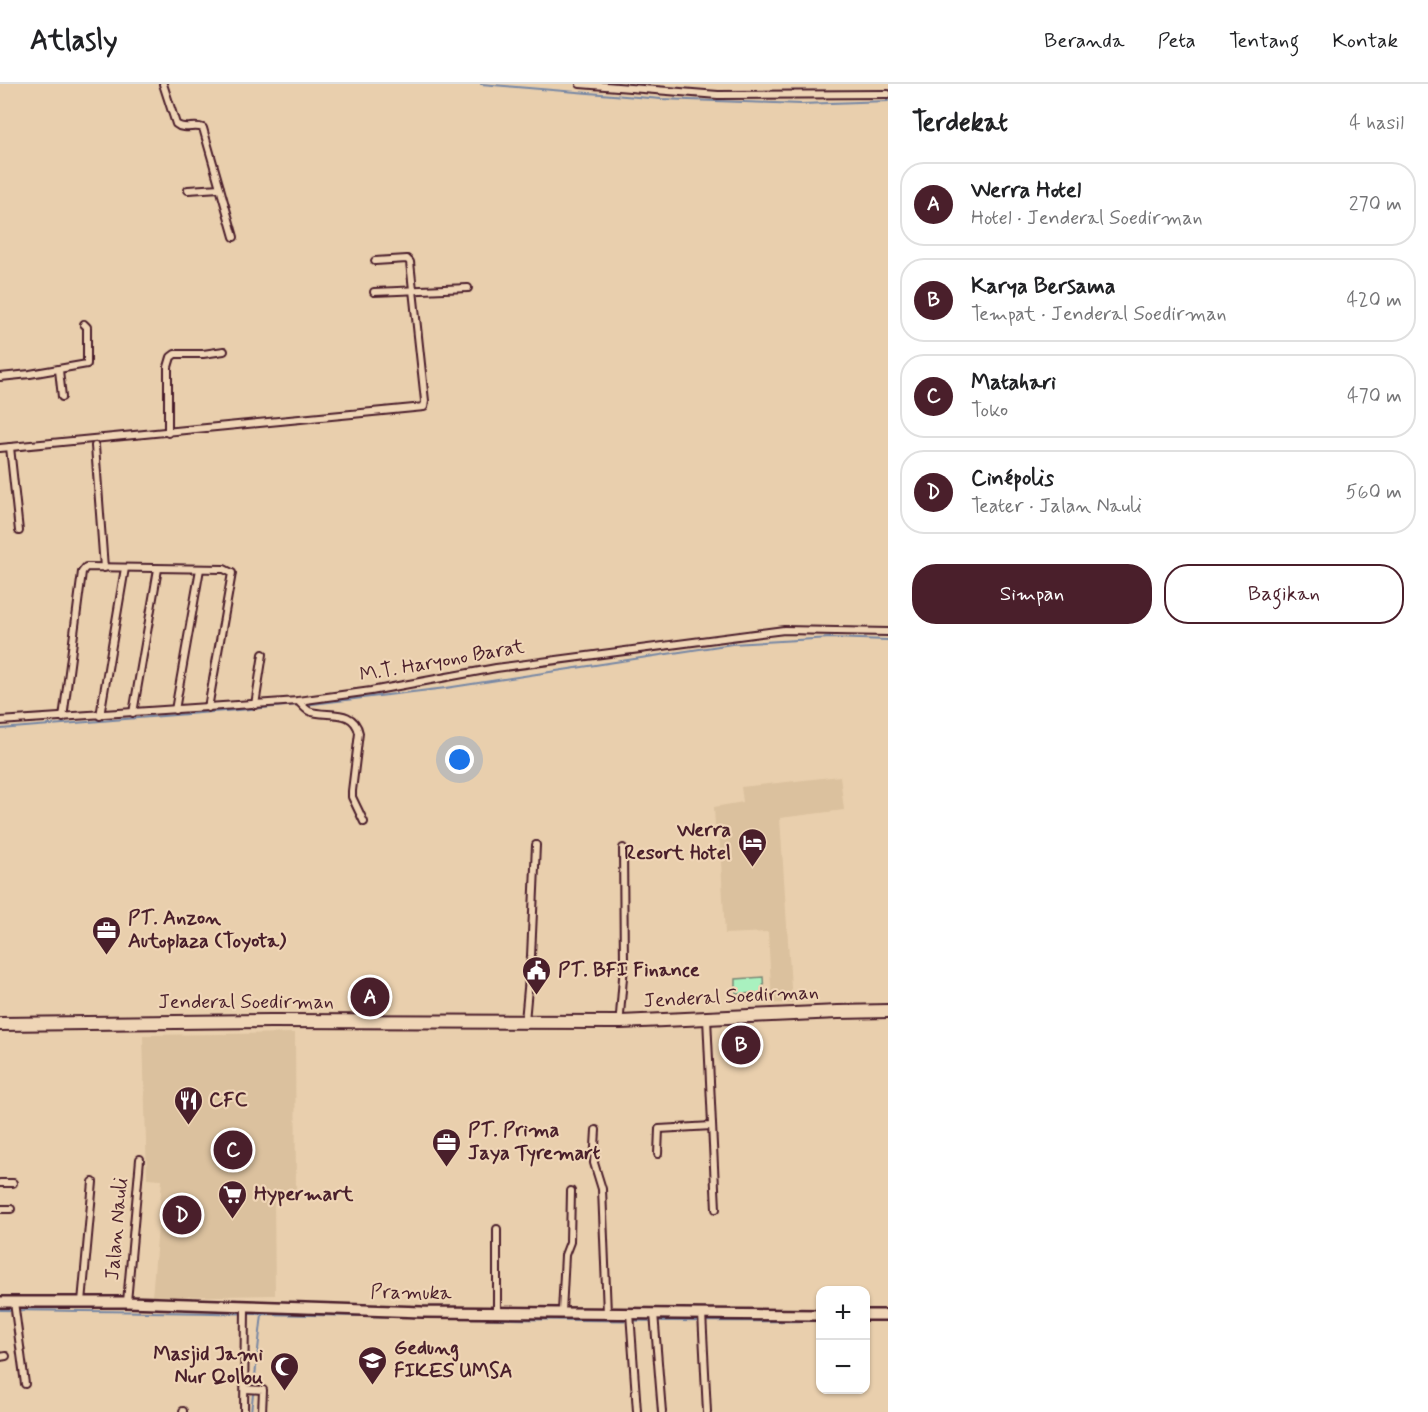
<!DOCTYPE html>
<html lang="id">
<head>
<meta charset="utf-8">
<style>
  :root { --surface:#fff; --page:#f6f6f6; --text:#202124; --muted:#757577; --line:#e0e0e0; --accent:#4a1f2b }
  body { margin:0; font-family:Mynerve,sans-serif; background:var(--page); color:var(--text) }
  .controls { position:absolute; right:18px; bottom:18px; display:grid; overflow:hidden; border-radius:12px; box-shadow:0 2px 4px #0004 }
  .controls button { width:54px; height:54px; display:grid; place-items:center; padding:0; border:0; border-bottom:2px solid var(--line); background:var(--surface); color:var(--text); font:30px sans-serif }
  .you { position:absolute; left:460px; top:676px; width:21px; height:21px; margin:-15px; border:4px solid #fff; border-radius:50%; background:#1a73e8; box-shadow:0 0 0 9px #1a73e833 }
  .badge { display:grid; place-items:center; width:39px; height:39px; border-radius:50%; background:var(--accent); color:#fff; font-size:20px; font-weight:700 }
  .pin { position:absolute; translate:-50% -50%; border:3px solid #fff; box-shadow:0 2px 6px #0006 }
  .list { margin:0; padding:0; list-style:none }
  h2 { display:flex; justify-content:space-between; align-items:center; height:78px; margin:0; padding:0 24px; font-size:26px }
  h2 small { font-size:20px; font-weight:400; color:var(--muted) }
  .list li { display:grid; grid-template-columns:39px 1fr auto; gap:18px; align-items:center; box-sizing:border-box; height:84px; margin:0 12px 12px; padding:0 12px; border:2px solid var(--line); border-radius:24px }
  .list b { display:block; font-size:22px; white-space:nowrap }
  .list p { margin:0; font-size:20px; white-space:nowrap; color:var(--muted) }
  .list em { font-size:20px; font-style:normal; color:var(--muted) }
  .actions { display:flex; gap:12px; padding:18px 24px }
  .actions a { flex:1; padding:14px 0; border:2px solid var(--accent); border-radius:24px; text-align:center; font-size:21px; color:var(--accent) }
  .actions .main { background:var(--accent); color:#fff }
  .map { position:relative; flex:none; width:888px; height:1328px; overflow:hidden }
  header { display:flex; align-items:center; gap:36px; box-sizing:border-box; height:84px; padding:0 30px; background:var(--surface); border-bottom:2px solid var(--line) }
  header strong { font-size:28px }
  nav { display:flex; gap:33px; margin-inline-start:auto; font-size:21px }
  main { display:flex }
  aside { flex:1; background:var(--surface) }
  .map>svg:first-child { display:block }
  .built { fill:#dbc19e }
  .green { fill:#a9f1bf; stroke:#7a8875; stroke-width:1.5 }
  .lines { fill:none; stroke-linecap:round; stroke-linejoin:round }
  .stream { stroke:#7787a4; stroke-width:2 }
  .street-casing { stroke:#4a1f2b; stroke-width:10 }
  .secondary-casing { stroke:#4a1f2b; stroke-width:14 }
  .highway-casing { stroke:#4a1f2b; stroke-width:16 }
  .street { stroke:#efd5b6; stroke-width:6 }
  .secondary { stroke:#efd5b6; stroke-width:9 }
  .highway { stroke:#efd5b6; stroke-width:12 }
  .labels { text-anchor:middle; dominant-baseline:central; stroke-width:4.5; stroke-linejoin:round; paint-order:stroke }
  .street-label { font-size:20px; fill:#4a1f2b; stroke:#efd5b6 }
  .poi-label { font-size:20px; font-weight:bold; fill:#4a1f2b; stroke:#efd5b6; text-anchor:start }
</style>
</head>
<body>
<header>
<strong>Atlasly</strong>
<nav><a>Beranda</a><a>Peta</a><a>Tentang</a><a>Kontak</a></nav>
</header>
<main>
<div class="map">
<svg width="888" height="1328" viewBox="0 0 888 1328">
  <rect width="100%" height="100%" fill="#e9cfad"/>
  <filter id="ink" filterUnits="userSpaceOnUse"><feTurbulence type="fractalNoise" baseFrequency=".0167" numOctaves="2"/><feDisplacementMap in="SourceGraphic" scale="12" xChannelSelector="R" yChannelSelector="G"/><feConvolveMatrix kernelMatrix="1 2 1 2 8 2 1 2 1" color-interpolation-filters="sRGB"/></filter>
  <g filter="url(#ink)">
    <!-- built -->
    <g class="built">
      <polygon points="840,692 844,726 780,734 792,919 772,919 768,848 725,850 719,742 715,742 714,723 743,718 741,703"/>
      <polygon points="295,949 296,1114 274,1115 275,1211 152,1213 162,1096 147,1095 143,951"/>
    </g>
    <!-- green -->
    <polygon class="green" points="763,893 764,909 736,910 736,895"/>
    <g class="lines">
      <!-- stream -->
      <g class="stream">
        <polyline points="481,0 661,15 801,20 888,17"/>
        <polyline points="304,621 446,604 732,560 831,554 888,556"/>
        <polyline points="0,645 299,621"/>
        <path d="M0,1226C274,1228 547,1239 820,1237"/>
        <polyline points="866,1237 888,1237"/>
        <polyline points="251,1328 262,1230"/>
      </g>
      <defs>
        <g id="street">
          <path d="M163,0L176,40C184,47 194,40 203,44L234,153"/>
          <polyline points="580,0 718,11 888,10"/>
          <polyline points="188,106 220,104"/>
          <polyline points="374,208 468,204"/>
          <polyline points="59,286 62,313"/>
          <polyline points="0,293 30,290 87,280 87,243 84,240"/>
          <polyline points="168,349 168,283 171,273 175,270 203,270 224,267"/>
          <polyline points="95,362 104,484"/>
          <polyline points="10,363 19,447"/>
          <polyline points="0,364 424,323 425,317 410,178 407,175 375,177"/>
          <path d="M298,617C301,620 305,625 309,627C325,634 354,623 359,649L352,707V713L364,738"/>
          <polyline points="255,621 263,570"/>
          <polyline points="175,626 200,485"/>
          <polyline points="133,629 158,485"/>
          <polyline points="100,632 125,484"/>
          <polyline points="63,634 82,488 86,483 224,485 232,489 208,624"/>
          <polyline points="0,637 298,617 371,607 496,584 784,546 888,548"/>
          <polyline points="620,931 624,881 623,764"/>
          <polyline points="707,934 716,1125"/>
          <polyline points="525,937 531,872 536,761"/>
          <polyline points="596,1046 594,1079 602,1105 607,1229"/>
          <polyline points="658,1070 659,1045 712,1042"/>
          <polyline points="0,1099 13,1099"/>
          <polyline points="0,1125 11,1125"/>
          <polyline points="497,1145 497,1228"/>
          <polyline points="14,1218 25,1300"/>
          <polyline points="82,1218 93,1098"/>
          <polyline points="127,1218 140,1075"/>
          <polyline points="562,1228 565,1171 570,1158 571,1107"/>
          <polyline points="630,1229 637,1327"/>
          <polyline points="654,1229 662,1328"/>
          <polyline points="702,1229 707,1328"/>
          <polyline points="0,1273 6,1272"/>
          <polyline points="245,1305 263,1306 262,1328"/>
          <polyline points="183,1327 183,1328"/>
          <polyline points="244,1328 245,1223"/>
        </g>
        <g id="secondary">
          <polyline points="0,1218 127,1218 422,1228 820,1231"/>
          <polyline points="866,1231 888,1231"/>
        </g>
        <polyline id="highway" points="0,940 271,937 621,938 838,928 888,927"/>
      </defs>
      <!-- street casing -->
      <use href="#street" class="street-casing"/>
      <!-- secondary casing -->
      <use href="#secondary" class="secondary-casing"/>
      <!-- highway casing -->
      <use href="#highway" class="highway-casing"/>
      <!-- street -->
      <use href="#street" class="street"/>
      <!-- secondary -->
      <use href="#secondary" class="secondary"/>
      <!-- highway -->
      <use href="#highway" class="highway"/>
    </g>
  </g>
  <!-- icons -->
  <defs>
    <symbol id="hotel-pin" viewBox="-11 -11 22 30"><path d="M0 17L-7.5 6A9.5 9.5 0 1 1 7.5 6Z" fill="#4a1f2b" stroke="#efd5b6"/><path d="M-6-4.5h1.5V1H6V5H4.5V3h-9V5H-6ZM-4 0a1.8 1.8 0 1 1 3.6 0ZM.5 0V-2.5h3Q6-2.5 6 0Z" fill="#fff"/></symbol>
    <symbol id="office-pin" viewBox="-11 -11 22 30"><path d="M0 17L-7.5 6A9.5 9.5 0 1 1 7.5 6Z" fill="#4a1f2b" stroke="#efd5b6"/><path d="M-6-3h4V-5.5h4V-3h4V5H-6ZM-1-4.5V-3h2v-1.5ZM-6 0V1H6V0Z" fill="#fff"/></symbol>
    <symbol id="civic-pin" viewBox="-11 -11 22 30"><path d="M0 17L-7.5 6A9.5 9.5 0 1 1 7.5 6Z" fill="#4a1f2b" stroke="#efd5b6"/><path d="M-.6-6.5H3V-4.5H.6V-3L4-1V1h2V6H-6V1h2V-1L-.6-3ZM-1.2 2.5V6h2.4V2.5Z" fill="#fff"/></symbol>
    <symbol id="restaurant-pin" viewBox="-11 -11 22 30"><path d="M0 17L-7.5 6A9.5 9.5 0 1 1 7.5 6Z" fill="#4a1f2b" stroke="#efd5b6"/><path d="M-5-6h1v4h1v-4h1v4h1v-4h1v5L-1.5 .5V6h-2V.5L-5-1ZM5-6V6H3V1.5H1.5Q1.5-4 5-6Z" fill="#fff"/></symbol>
    <symbol id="supermarket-pin" viewBox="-11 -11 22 30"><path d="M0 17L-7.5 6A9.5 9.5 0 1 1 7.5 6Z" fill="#4a1f2b" stroke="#efd5b6"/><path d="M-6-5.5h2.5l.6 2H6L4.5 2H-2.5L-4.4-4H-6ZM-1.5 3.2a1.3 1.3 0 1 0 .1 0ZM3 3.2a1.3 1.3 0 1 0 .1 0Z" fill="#fff"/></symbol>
    <symbol id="university-pin" viewBox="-11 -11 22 30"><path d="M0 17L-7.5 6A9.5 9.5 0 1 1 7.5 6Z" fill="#4a1f2b" stroke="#efd5b6"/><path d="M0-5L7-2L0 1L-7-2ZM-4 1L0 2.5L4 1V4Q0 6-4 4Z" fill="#fff"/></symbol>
    <symbol id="mosque-pin" viewBox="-11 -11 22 30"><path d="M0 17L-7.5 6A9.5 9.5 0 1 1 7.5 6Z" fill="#4a1f2b" stroke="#efd5b6"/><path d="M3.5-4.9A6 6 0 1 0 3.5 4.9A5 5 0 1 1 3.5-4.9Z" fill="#fff"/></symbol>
  </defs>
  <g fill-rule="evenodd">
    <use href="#hotel-pin" x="736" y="742" width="33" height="45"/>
    <use href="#office-pin" x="90" y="830" width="33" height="45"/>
    <use href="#civic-pin" x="520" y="870" width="33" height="45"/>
    <use href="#restaurant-pin" x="172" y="1000" width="33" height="45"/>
    <use href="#office-pin" x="430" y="1042" width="33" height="45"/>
    <use href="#supermarket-pin" x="216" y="1094" width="33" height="45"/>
    <use href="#university-pin" x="356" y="1260" width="33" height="45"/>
    <use href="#mosque-pin" x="268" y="1266" width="33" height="45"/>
  </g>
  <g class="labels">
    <!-- street labels -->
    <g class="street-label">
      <text transform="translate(442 577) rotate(-10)">M.T. Haryono Barat</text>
      <text transform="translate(731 913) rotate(-3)">Jenderal Soedirman</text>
      <text x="246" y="918">Jenderal Soedirman</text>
      <text transform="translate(117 1145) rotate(-85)">Jalan Nauli</text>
      <text transform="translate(411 1209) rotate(1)">Pramuka</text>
    </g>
    <!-- poi labels -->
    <g class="poi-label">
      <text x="731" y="746" text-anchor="end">Werra<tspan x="731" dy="23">Resort Hotel</tspan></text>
      <text x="128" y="834">PT. Anzon<tspan x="128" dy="23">Autoplaza (Toyota)</tspan></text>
      <text x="558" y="886">PT. BFI Finance</text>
      <text x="209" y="1016">CFC</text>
      <text x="468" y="1046">PT. Prima<tspan x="468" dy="23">Jaya Tyremart</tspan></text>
      <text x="254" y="1110">Hypermart</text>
      <text x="394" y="1264">Gedung<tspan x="394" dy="23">FIKES UMSA</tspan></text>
      <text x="263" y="1270" text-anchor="end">Masjid Jami<tspan x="263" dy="23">Nur Qolbu</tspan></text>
    </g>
  </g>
</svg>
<div class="controls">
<button>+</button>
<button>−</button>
</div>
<div class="you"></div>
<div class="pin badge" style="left:370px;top:913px">A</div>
<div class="pin badge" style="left:741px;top:961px">B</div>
<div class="pin badge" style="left:233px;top:1066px">C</div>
<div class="pin badge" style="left:182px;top:1131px">D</div>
</div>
<aside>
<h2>Terdekat<small>4 hasil</small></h2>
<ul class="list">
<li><span class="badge">A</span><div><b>Werra Hotel</b><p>Hotel · Jenderal Soedirman</p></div><em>270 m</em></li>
<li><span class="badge">B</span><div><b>Karya Bersama</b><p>Tempat · Jenderal Soedirman</p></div><em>420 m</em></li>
<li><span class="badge">C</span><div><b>Matahari</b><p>Toko</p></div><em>470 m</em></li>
<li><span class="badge">D</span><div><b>Cinépolis</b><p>Teater · Jalan Nauli</p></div><em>560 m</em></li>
</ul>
<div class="actions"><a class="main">Simpan</a><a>Bagikan</a></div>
</aside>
</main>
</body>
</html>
